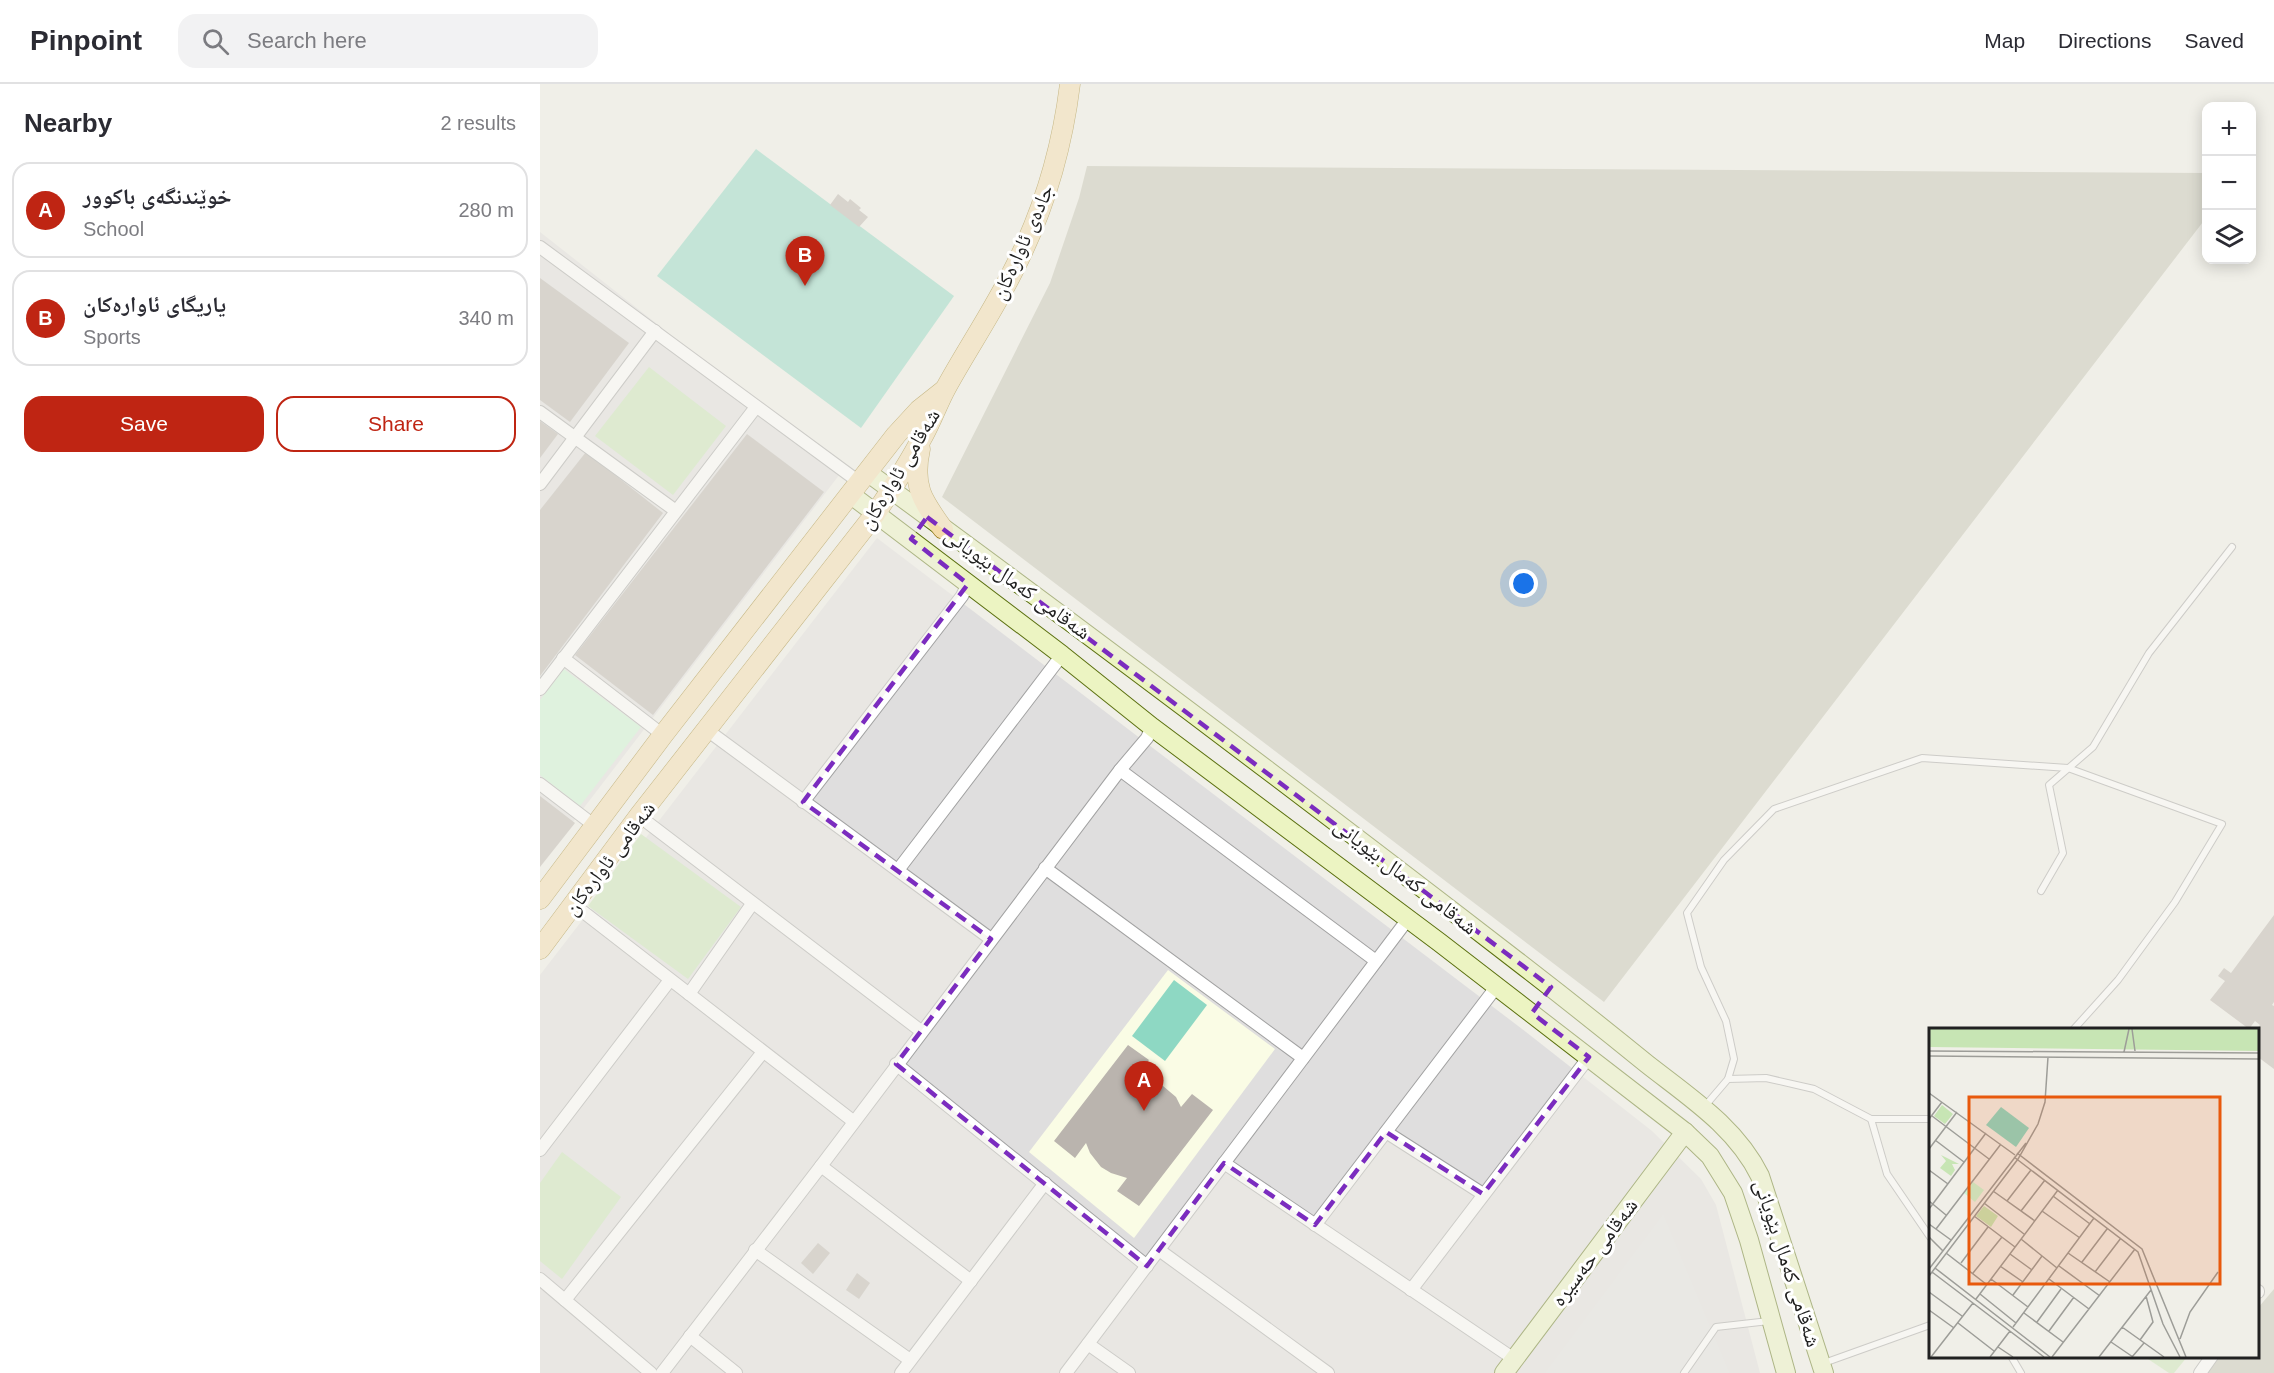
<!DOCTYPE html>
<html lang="en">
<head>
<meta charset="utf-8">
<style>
  :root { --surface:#fff; --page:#f2f2f3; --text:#2b2b33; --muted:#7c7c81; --line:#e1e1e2; --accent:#bf2513 }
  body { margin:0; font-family:Arial,"Noto Naskh Arabic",sans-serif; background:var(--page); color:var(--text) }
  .controls { position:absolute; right:18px; top:18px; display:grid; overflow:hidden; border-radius:12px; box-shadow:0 3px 15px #0003 }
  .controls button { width:54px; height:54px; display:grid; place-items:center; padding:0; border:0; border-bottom:2px solid var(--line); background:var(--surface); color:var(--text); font:30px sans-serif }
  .you { position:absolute; left:984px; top:500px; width:21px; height:21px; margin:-15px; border:4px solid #fff; border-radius:50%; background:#1a73e8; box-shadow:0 0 0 9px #1a73e833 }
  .badge { display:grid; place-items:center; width:39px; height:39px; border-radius:50%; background:var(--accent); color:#fff; font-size:20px; font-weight:700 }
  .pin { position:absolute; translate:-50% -50px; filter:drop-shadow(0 2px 3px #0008) }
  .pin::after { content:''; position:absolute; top:32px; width:21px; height:18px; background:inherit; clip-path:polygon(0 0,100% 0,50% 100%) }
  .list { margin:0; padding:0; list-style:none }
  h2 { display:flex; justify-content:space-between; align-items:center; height:78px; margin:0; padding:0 24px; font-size:26px }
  h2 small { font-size:20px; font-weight:400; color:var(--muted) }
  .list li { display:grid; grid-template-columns:39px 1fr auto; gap:18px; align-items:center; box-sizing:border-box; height:96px; margin:0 12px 12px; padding:0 12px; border:2px solid var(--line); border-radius:18px }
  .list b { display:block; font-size:22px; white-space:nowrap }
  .list p { margin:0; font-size:20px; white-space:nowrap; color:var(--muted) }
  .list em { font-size:20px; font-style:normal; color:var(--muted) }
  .actions { display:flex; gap:12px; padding:18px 24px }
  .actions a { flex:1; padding:14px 0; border:2px solid var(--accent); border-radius:18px; text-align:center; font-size:21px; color:var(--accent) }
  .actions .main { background:var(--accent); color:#fff }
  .icon { flex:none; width:33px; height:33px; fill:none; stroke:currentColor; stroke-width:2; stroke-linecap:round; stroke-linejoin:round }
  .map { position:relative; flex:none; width:1734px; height:1289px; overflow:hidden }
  header { display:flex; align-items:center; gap:36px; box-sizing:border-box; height:84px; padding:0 30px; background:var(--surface); border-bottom:2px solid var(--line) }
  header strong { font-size:28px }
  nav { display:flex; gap:33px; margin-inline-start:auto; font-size:21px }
  .search { width:420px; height:54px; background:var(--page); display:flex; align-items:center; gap:15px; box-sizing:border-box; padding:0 21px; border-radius:18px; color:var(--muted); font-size:22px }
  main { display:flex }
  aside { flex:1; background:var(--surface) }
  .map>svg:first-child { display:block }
  .residential { fill:#dfdede }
  .education { fill:#fafce5 }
  .construction { fill:#c3c4b4 }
  .grass { fill:#c7e5b4 }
  .park { fill:#cbf5d3 }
  .pitch { fill:#8ed8c3 }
  .parking { fill:#e1e1e1 }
  .building { fill:#bab4ae }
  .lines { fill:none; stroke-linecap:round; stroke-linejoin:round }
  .lane-casing { stroke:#a2a2a2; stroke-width:8 }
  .street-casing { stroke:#a2a2a2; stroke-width:14 }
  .secondary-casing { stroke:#5b700f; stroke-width:20 }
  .primary-casing { stroke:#90730e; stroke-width:21 }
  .lane { stroke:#fff; stroke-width:6 }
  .street { stroke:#fff; stroke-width:12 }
  .secondary { stroke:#ecf4c2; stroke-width:18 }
  .primary { stroke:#f4dcaa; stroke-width:20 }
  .marked { fill:none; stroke:#7b2cbf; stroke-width:4.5; stroke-dasharray:12 8; stroke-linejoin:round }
  .labels { text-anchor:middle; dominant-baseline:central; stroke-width:6; stroke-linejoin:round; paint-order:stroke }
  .street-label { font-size:21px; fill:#212121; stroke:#fff }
  .inset-road { fill:none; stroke:#9d9d98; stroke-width:1.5 }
  .view { fill:#e8590c; fill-opacity:0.15; stroke:#e8590c; stroke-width:3 }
  .inset-edge { fill:none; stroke:#212121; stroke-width:3 }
</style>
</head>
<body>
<header>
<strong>Pinpoint</strong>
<div class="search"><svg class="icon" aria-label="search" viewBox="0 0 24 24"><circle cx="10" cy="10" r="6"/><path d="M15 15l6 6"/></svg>Search here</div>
<nav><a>Map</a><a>Directions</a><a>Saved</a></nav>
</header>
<main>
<aside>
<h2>Nearby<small>2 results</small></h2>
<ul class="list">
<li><span class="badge">A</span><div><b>خوێندنگەی باکوور</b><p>School</p></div><em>280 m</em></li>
<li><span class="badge">B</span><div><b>یاریگای ئاوارەکان</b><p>Sports</p></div><em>340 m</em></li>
</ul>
<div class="actions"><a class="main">Save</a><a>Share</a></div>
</aside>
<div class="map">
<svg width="1734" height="1289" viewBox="0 0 1734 1289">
  <rect width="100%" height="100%" fill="#f0efe8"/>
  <!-- residential -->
  <g class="residential">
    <polygon points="0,148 303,386 0,781"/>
    <polygon points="337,454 986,948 1112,1047 1161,1095 1176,1121 1220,1289 0,1289 0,891"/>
  </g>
  <!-- education -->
  <polygon class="education" points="628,886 735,965 594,1154 489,1068"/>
  <!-- construction -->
  <g class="construction">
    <polygon points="547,82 1666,89 1666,134 1064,918 402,413 510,199 539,114"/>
    <polygon points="1734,1205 1734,1289 1663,1289 1677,1273 1718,1272 1718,1224"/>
  </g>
  <!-- grass -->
  <g class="grass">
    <polygon points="109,283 186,342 133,411 55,352"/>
    <polygon points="101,750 201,823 148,895 48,822"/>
    <polygon points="22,1068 81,1113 22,1195 0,1177 0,1099"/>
    <polygon points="1605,1273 1647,1273 1634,1289 1629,1289"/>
  </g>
  <!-- park -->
  <polygon class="park" points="24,585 101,643 40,722 0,691 0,616"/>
  <!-- pitch -->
  <g class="pitch">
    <polygon points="216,65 414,212 321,344 117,192"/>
    <polygon points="634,896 667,921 625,977 592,952"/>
  </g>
  <!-- parking -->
  <polygon class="parking" points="1123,1131 1189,1289 1007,1289 1006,1288"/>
  <!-- building -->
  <g class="building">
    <polygon points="298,110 308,118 310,115 321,124 319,126 328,133 319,143 290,121"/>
    <polygon points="0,194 89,259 30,338 0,316"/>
    <polygon points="0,337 18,350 0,374"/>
    <polygon points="207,350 284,408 113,631 35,571"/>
    <polygon points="46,368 123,429 0,592 0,426"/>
    <polygon points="0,712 35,739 0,783"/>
    <polygon points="1734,831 1734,918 1732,921 1734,922 1734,985 1718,973 1716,946 1720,941 1715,937 1709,945 1670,916 1685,897 1678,892 1684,884 1691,889"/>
    <polygon points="588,961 609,976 596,993 613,996 623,1002 636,1013 641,1023 652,1010 673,1026 599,1122 577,1107 587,1094 571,1089 561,1083 550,1069 546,1059 535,1074 514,1057"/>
    <polygon points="278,1159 290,1169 273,1190 261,1179"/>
    <polygon points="317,1189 330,1199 319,1215 306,1206"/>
  </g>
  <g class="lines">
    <defs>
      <g id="lane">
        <polyline points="1501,807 1523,769 1509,701 1553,663 1609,569 1692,463"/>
        <polyline points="1188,995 1194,975 1186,937 1161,883 1147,829 1184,776 1234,725 1382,674 1528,684 1682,740 1635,818 1578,896 1533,946"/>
        <polyline points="1165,1022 1188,995 1226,994 1274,1005 1331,1035 1390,1035"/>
        <polyline points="1331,1035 1347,1090 1390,1153"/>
        <polyline points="1471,1272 1481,1289"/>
        <polyline points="1284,1279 1390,1241"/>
        <polyline points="1144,1289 1176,1243 1229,1237"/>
      </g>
      <g id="street">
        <polyline points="0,163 319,398"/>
        <polyline points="0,328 136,427"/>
        <polyline points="0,400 115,247"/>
        <polyline points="23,574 123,651"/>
        <polyline points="0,605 216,323"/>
        <polyline points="167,646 451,855"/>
        <polyline points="580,686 836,877"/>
        <polyline points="0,700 55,742"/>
        <polyline points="263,718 422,512 428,500"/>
        <polyline points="99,732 381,947"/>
        <polyline points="505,784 763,974"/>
        <polyline points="358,786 522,571"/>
        <polyline points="33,820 313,1037"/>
        <polyline points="149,910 212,820"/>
        <polyline points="356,980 607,1182"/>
        <polyline points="846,1048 943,1110"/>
        <polyline points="0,1066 130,896"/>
        <polyline points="684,1079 974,1275"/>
        <polyline points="281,1082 431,1197"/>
        <polyline points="775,1141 957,902"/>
        <polyline points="215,1166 370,1276"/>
        <polyline points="619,1166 788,1289"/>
        <polyline points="0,1195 111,1289"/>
        <polyline points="871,1206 1049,973"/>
        <polyline points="1718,1208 1718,1207"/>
        <polyline points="25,1216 223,968"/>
        <polyline points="150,1252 196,1289"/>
        <polyline points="548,1260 589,1289"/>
        <polyline points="122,1289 281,1082 580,686 607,654 612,643"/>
        <polyline points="361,1289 505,1099"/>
        <polyline points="526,1289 868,835"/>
        <polyline points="1660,1289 1672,1272"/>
      </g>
      <g id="secondary">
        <path d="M327,388C546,548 762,711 977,877C1021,911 1064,945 1107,980C1149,1013 1196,1043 1220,1092L1284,1289"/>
        <polyline points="310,410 522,571 612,643 899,858 1145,1048 1170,1072 1193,1109 1209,1156 1246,1289"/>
        <polyline points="964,1289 1145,1048"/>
      </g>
      <g id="primary">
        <path d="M380,365C372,402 382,416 403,445"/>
        <polyline points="0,815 123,651 356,351 379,326 403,307"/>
        <path d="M0,865L99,732L335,430C352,405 369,379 383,352C392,336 398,318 407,302C428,264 453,227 473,187C503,129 522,65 530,0"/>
      </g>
    </defs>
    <!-- lane casing -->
    <use href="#lane" class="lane-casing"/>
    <!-- street casing -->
    <use href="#street" class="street-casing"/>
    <!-- secondary casing -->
    <use href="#secondary" class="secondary-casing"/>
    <!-- primary casing -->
    <use href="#primary" class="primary-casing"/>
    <!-- lane -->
    <use href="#lane" class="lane"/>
    <!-- street -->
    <use href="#street" class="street"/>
    <!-- secondary -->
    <use href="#secondary" class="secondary"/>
    <!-- primary -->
    <use href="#primary" class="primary"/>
  </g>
  <!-- marked area -->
  <path d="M0 0H1734V1289H0ZM387,433L1011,903L992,929L1049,973L943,1110L846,1048L775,1141L684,1079L607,1182L356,980L451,855L263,718L428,500L371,455Z" fill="#f0efe8" fill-opacity=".55" fill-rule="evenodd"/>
  <path class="marked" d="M387,433L1011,903L992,929L1049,973L943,1110L846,1048L775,1141L684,1079L607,1182L356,980L451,855L263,718L428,500L371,455Z"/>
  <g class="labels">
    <!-- street labels -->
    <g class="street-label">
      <text transform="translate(482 158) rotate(-66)">جادەی ئاوارەکان</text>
      <text transform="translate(359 385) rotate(-59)">شەقامی ئاوارەکان</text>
      <text transform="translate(478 499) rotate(36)">شەقامی کەمال بێویانی</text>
      <text transform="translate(69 774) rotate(-53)">شەقامی ئاوارەکان</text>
      <text transform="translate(866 792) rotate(38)">شەقامی کەمال بێویانی</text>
      <text transform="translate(1054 1168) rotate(-53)">شەقامی حەسیرە</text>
      <text transform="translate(1248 1179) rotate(72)">شەقامی کەمال بێویانی</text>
    </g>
  </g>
  <!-- overview -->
  <g transform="translate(1389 944)">
    <rect width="330" height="330" fill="#f0efe8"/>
    <path d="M0,1H330V23L0,19ZM13,77L24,86L16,96L5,88ZM12,127L30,136H23L26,142L22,148L11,140L17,133ZM55,178L69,188L62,199L47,188Z" fill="#c7e5b4"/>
    <path d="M44,154L55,162L46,174L35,165Z" fill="#cbf5d3"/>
    <path d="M72,79L100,100L87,119L57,97Z" fill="#8ed8c3"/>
    <path class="inset-road" d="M203,1L206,23M0,23L330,25M195,24L200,1M0,28L330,31M0,65L86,127M3,88L60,131M0,91L13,74M6,112L35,134M0,121L28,84M88,125L213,221L257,329M85,129L209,224L234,296L251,329M0,142L19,156M64,163L106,193M124,168L161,196M0,173L17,187M78,173L102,142M55,175L95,206M0,181L57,105M92,183L116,152M113,183L151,210M45,188L86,219M0,196L22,212M7,201L72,116M0,209L14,223M92,211L128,240M17,225L57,256M139,225L181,254M81,226L103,242M153,234L178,201M32,235L59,199M71,238L94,254M130,238L171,268M6,240L121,329M0,241L97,115M3,244L115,329M166,244L192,210M44,245L73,209M0,248L89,131L109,96L116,74L119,29M62,251L99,279M120,251L160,281M0,264L33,288M51,266L87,295M84,267L113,228M47,271L129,162M0,282L25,300M95,285L134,314M108,294L132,261M29,295L65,323M84,299L165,190M193,299L235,329M120,303L145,269M251,311L261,284L289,244M211,312L224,294L217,268M182,314L204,329M69,319L84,329M2,329L44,275M61,329L81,303M123,329L206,221M170,329L222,262M203,329L215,315"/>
    <path class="view" d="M40,69H291V256H40Z"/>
    <rect width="330" height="330" class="inset-edge"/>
  </g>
</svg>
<div class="controls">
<button>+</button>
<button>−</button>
<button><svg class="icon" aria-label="layers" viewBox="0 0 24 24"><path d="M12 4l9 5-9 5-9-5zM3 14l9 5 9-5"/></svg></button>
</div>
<div class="you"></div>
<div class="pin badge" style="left:604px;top:1027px">A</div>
<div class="pin badge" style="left:265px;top:202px">B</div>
</div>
</main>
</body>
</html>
